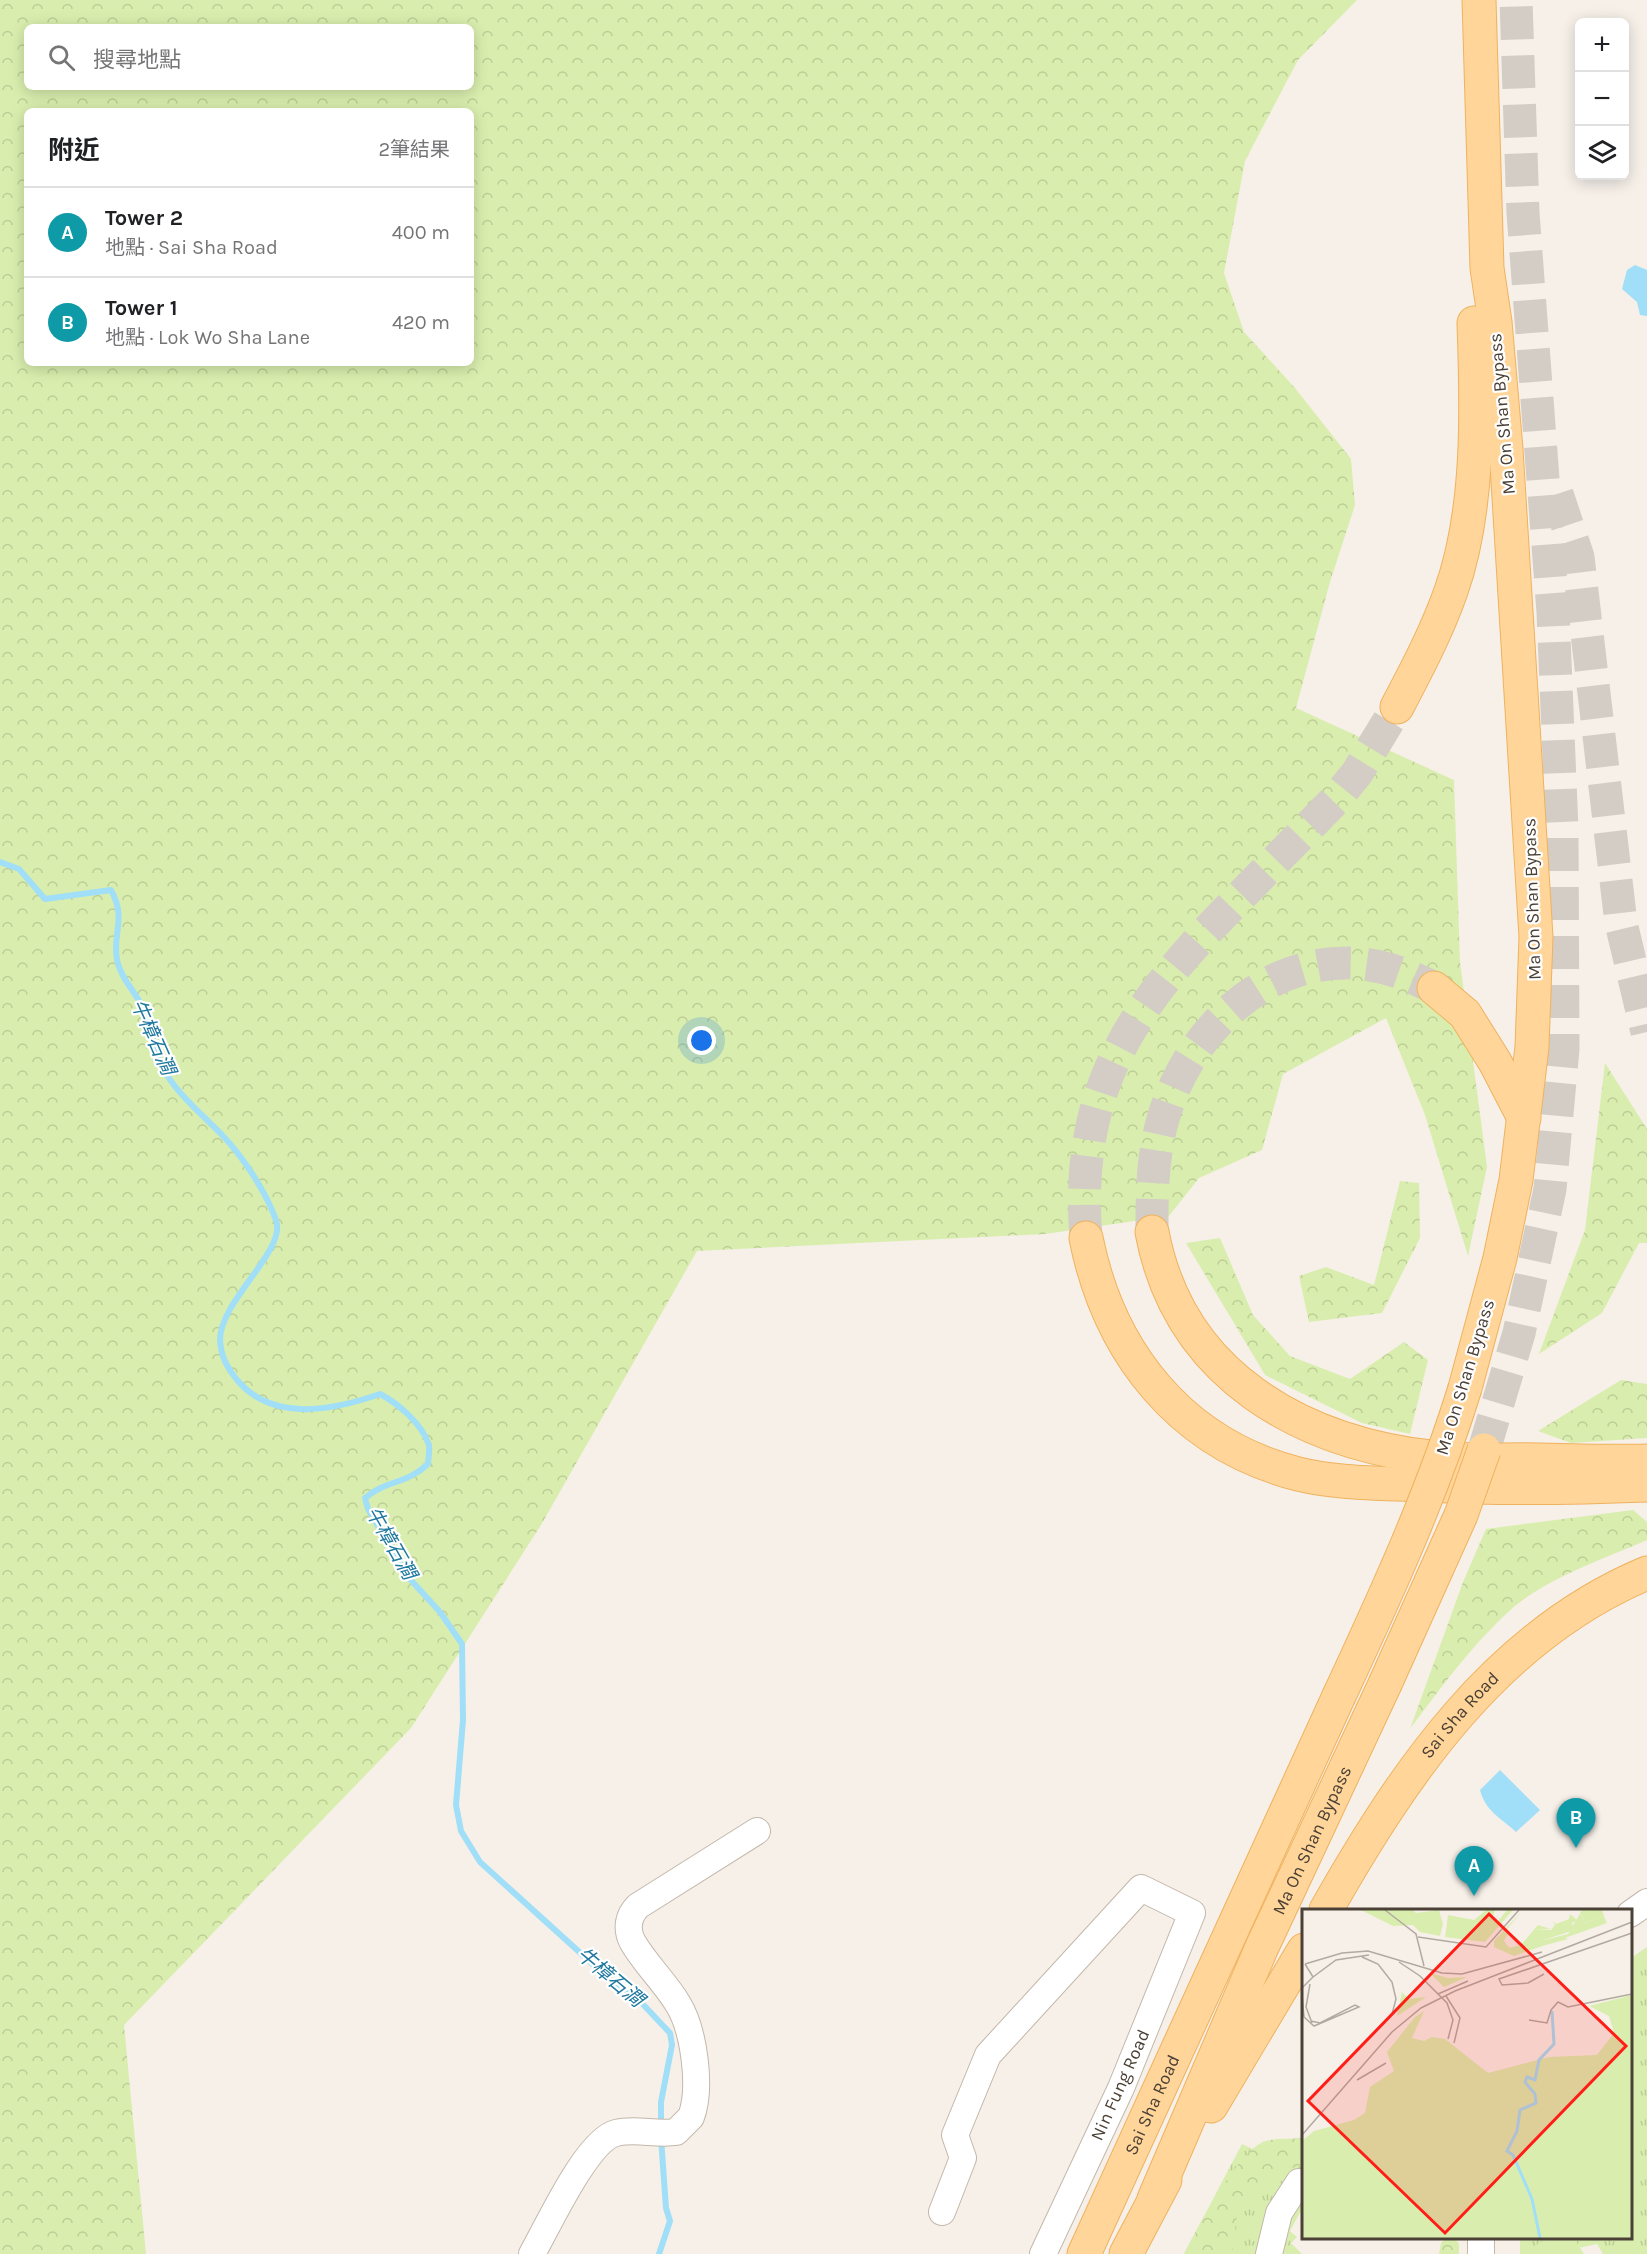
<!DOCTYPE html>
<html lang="zh-TW">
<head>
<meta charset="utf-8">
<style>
  :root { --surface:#fff; --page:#f2f2f2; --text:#202124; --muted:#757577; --line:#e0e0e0; --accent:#0b8043 }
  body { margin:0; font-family:Karla,"Noto Sans TC",sans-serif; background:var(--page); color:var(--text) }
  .controls { position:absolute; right:18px; top:18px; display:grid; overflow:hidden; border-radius:9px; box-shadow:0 3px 15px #0003 }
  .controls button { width:54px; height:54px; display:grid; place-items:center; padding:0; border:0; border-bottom:2px solid var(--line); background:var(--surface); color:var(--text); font:30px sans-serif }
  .you { position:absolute; left:702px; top:1041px; width:21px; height:21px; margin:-15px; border:4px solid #fff; border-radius:50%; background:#1a73e8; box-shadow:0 0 0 9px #1a73e833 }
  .badge { display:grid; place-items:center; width:39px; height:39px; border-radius:50%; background:var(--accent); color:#fff; font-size:20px; font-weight:700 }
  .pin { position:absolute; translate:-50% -50px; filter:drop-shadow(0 2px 3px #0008) }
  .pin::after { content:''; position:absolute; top:32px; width:21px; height:18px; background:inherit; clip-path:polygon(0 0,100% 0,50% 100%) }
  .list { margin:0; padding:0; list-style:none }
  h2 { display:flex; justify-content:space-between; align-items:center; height:78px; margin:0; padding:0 24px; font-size:26px }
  h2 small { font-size:20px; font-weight:400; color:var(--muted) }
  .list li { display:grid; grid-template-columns:39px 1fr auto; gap:18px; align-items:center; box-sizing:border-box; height:90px; padding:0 24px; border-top:2px solid var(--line) }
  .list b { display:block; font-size:22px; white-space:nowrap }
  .list p { margin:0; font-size:20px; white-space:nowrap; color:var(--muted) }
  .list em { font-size:20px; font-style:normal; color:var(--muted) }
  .icon { flex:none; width:33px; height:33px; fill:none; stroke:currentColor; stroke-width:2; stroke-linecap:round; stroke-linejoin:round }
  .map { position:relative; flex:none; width:1647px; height:2254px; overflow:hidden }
  .search { position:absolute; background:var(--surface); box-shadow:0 3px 15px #0003; left:24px; top:24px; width:450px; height:66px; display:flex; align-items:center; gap:15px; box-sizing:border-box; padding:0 21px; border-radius:9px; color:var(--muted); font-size:22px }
  .panel { position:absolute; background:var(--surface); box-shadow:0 3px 15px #0003; left:24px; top:108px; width:450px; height:258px; border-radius:9px }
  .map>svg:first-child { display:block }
  .grass { fill:url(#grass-tufts) }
  .forest { fill:url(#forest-crowns); fill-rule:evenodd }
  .green { fill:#d9eeae }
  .water { fill:#a1def7 }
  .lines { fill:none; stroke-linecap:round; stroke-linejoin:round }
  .stream { stroke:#a1def7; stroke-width:6 }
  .major-tunnel { stroke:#d4cdc5; stroke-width:33; stroke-dasharray:33 16; stroke-linecap:butt }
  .minor-casing { stroke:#c3b7aa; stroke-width:28 }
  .major-casing { stroke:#efb25e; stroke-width:35 }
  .minor { stroke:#fff; stroke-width:26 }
  .major { stroke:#ffd599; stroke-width:33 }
  .major-bridge-casing { stroke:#efb25e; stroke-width:35; stroke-linecap:butt }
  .major-bridge { stroke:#ffd599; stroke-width:33 }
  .labels { text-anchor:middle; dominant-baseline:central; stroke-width:4.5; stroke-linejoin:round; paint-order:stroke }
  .street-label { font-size:18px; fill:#4b4036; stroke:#fff }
  .water-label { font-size:20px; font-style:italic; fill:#20799f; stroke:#fff }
  .inset-river { fill:none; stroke:#a1def7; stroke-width:3 }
  .inset-road { fill:none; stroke:#b2aaa1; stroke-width:1.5 }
  .view { fill:#ff1e17; fill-opacity:0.15; stroke:#ff1e17; stroke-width:3 }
  .inset-edge { fill:none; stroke:#4b4036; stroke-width:3 }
</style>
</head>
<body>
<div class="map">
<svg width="1647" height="2254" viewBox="0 0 1647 2254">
  <defs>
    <pattern id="grass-tufts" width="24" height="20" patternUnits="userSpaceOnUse" patternTransform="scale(1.5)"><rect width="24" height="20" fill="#d9eeae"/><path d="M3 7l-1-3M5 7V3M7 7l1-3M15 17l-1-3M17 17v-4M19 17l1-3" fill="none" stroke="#bccd96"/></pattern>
    <pattern id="forest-crowns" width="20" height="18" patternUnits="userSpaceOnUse" patternTransform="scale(1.5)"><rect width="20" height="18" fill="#d9eeae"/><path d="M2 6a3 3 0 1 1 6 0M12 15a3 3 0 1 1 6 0" fill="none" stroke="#bccd96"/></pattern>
  </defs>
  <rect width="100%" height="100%" fill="#f6f0e9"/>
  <!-- grass -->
  <g class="grass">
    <polygon points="1647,1947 1647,2254 1603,2254 1597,2244 1550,2254 1520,2254 1520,2238 1630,2238 1631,1958"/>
    <polygon points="1242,2144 1255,2150 1303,2149 1303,2175 1262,2254 1184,2254"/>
    <polygon points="1299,2196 1303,2201 1303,2207 1290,2231 1297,2237 1291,2243 1302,2254 1278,2254"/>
  </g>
  <!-- forest -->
  <g class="forest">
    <path d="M0,0H1357L1298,60L1245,161L1224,273L1244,332L1295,388L1351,459L1355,505L1330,582L1296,708L1454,780L1460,962L1487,1167L1468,1256L1425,1115L1386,1018L1283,1074L1262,1150L1199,1178L1169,1216L1045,1234L697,1251L541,1525L411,1728L124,2025L146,2254H0ZM27,27H471V87H27ZM27,111H471V363H27Z"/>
    <polygon points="1605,1063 1647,1129 1647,1243 1639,1243 1602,1313 1539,1354 1585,1230"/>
    <polygon points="1400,1181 1419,1183 1420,1238 1382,1313 1309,1322 1299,1276 1326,1267 1374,1285"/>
    <polygon points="1220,1238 1253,1315 1290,1356 1350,1379 1404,1342 1428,1360 1410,1434 1362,1423 1265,1375 1186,1243"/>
    <polygon points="1621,1380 1647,1384 1647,1438 1571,1443 1538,1431"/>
    <path d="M1633,1510L1647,1522V1540C1604,1559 1552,1576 1515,1606C1474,1642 1443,1685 1410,1729L1463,1582L1486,1529Z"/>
    <path d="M1303,2138V2164L1281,2172L1237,2215L1232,2254H1184C1197,2229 1239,2148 1266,2141C1277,2138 1292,2139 1303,2138Z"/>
    <polygon points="1446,2238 1455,2238 1459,2244 1459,2254 1439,2254 1441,2243"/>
  </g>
  <!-- green -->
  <polygon class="green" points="1548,2238 1574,2238 1584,2254 1521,2254"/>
  <!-- water -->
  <g class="water">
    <polygon points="1635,265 1647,270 1647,316 1640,315 1637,302 1622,289 1627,270"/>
    <path d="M1500,1770L1540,1810L1516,1832C1500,1817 1486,1812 1480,1790Z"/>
  </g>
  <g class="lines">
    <!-- stream -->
    <g class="stream">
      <path d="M0,862L19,869L45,899L111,890C127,919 112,933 117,960C121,979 135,991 143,1008C152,1029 153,1052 165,1072C180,1097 203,1115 223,1136C243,1157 266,1192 276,1220C287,1251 220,1300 220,1340C221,1357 227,1367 237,1380C273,1423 334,1410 380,1394C399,1404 422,1424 429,1445C430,1450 428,1459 428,1464C407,1484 386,1480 365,1498L368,1509L408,1577L440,1612L462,1644L463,1720L456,1805L461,1831L480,1862L608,1978L637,1998L670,2033L672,2045L661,2102V2126"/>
      <polyline points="659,2254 670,2221 666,2208 661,2138"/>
    </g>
    <!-- major-tunnel -->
    <g class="major-tunnel">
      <polyline points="1557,494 1578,557 1621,923 1647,1032"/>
      <path d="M1152,1232C1152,1195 1152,1159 1162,1123C1183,1040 1257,962 1348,963C1379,963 1407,974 1434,988"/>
      <path d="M1086,1238C1074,1087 1134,1005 1234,903C1268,868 1302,834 1336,799L1357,773L1397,707"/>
      <polyline points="1484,1450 1519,1333 1550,1189 1563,1049 1562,830 1553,612 1523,213 1516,0"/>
    </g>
    <defs>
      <g id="minor">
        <polyline points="1630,1914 1647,1902"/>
        <polyline points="942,2212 963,2158 955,2135 988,2055 1141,1888 1192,1913 1121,2088 1043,2254"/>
        <polyline points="1481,2238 1481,2254"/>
        <path d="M532,2254C548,2226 587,2140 616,2133C635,2128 656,2135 676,2132L691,2117C702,2088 694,2030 678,2004C665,1982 645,1964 632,1941C626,1928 628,1916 638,1906L757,1831"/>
        <polyline points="1269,2254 1279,2213 1299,2182"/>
      </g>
      <g id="major">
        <path d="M1397,707C1417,669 1437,631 1451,591C1480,510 1477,407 1474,323"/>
        <polyline points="1434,988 1465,1014 1495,1062 1524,1118"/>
        <path d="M1152,1232C1179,1376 1302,1444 1438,1458C1471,1462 1505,1459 1538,1460C1574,1461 1611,1462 1647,1461"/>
        <path d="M1086,1238C1109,1353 1181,1444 1298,1474C1339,1484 1382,1483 1424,1485C1499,1489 1572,1488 1647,1485"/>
        <polyline points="1465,1388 1500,1258 1516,1180 1532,1047 1536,937 1506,449 1495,322 1487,268 1479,0"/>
        <path id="s1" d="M1326,1910C1403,1774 1496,1636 1647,1573"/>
        <polyline points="1211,2106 1304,1950"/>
        <path id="s2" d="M1154,2199L1262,1947L1385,1684"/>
        <path id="s3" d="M1084,2254L1338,1698"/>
        <polyline points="1126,2254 1165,2180"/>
      </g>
    </defs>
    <!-- minor casing -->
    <use href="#minor" class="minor-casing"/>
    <!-- major casing -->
    <use href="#major" class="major-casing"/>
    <!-- minor -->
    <use href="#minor" class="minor"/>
    <!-- major -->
    <use href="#major" class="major"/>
    <defs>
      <g id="major-bridge">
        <polyline points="1385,1684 1461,1515 1484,1450"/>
        <path d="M1338,1698C1385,1597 1432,1495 1465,1388"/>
      </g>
    </defs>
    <!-- major-bridge casing -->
    <use href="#major-bridge" class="major-bridge-casing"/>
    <!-- major-bridge -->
    <use href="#major-bridge" class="major-bridge"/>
  </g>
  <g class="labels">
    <!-- street labels -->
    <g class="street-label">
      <text transform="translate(1502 414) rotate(-95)">Ma On Shan Bypass</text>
      <text transform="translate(1532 899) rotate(-92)">Ma On Shan Bypass</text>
      <text transform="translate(1465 1377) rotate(-73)">Ma On Shan Bypass</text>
      <text stroke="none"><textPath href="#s1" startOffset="237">Sai Sha Road</textPath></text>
      <text stroke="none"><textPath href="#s2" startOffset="392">Ma On Shan Bypass</textPath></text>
      <text transform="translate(1120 2085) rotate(-66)">Nin Fung Road</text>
      <text stroke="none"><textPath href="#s3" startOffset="164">Sai Sha Road</textPath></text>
    </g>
    <!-- water labels -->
    <g class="water-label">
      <text transform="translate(153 1037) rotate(66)">牛樟石澗</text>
      <text transform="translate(391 1543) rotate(60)">牛樟石澗</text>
      <text transform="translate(610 1977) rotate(40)">牛樟石澗</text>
    </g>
  </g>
  <!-- overview -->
  <g transform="translate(1302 1909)">
    <rect width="330" height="330" fill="#f6f0e9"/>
    <path d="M184,1H193L190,10L195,13L205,1H211L183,33L143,28L146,6L172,11ZM221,1L202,24H206L202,32L207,39L219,36L236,16L249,20L232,21L243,31L266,25L280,1H285L278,4L283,14L302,7L305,14L212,47L192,38V32Z" fill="#d9eeae"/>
    <path d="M59,1H111L114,4L137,1L141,15L138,27L118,23L111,16L91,17ZM203,24L201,34L211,41L260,27L266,30L210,45L194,37L195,30ZM128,64L146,69L165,68L142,78ZM100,83L107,90L124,88L95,107ZM330,86V329H0V232L12,222L52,211L63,204L68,178L92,162L85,143L113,108L122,102L110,129L122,132L130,128L143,130L186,164L247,148L295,146L312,124L307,107L287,97Z" fill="#d9eeae"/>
    <path d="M285,1H300L302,7L283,14L278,3ZM268,5L275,11L270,14L272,21L236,33L232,21H249L253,16L250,12L254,15L267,10Z" fill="#d9eeae"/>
    <path class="inset-river" d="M238,329L230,290L211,246L205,242L215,222L218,201L234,194L233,185L223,173L225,168L233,171L237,151L252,135L250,102"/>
    <path class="inset-road" d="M83,1L114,25L122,57M116,28L184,38L217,1M60,48L76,55L90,73L94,90L90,105M97,53L118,67L145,94L151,111L146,130M3,55L40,44L66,42L140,64L160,65L240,43M242,65L226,74L200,76L197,70L330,24M11,68L34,51L67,46M8,75L4,98L10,114M0,79L11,68L3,55M136,85L166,72M0,86L2,108L12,117L57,98L53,96L18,114L9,112M144,87L158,109L152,134M227,111L245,114L249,101L256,93L266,98L330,85M55,171L84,154M0,226L90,123L119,99L153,82L330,13"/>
    <path class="view" d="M187,5L324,137L143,324L6,192Z"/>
    <rect width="330" height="330" class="inset-edge"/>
  </g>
</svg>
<div class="controls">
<button>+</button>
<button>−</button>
<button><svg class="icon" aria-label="layers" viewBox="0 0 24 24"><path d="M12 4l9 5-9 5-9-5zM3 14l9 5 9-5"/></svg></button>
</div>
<div class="you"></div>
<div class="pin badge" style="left:1474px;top:1896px;background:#0f9aa8">A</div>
<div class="pin badge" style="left:1576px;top:1848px;background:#0f9aa8">B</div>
<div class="search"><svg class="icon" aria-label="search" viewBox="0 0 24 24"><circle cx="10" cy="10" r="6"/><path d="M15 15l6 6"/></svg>搜尋地點</div>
<section class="panel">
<h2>附近<small>2筆結果</small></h2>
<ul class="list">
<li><span class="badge" style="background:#0f9aa8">A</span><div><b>Tower 2</b><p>地點 · Sai Sha Road</p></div><em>400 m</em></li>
<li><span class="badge" style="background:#0f9aa8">B</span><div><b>Tower 1</b><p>地點 · Lok Wo Sha Lane</p></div><em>420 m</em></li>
</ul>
</section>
</div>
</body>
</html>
